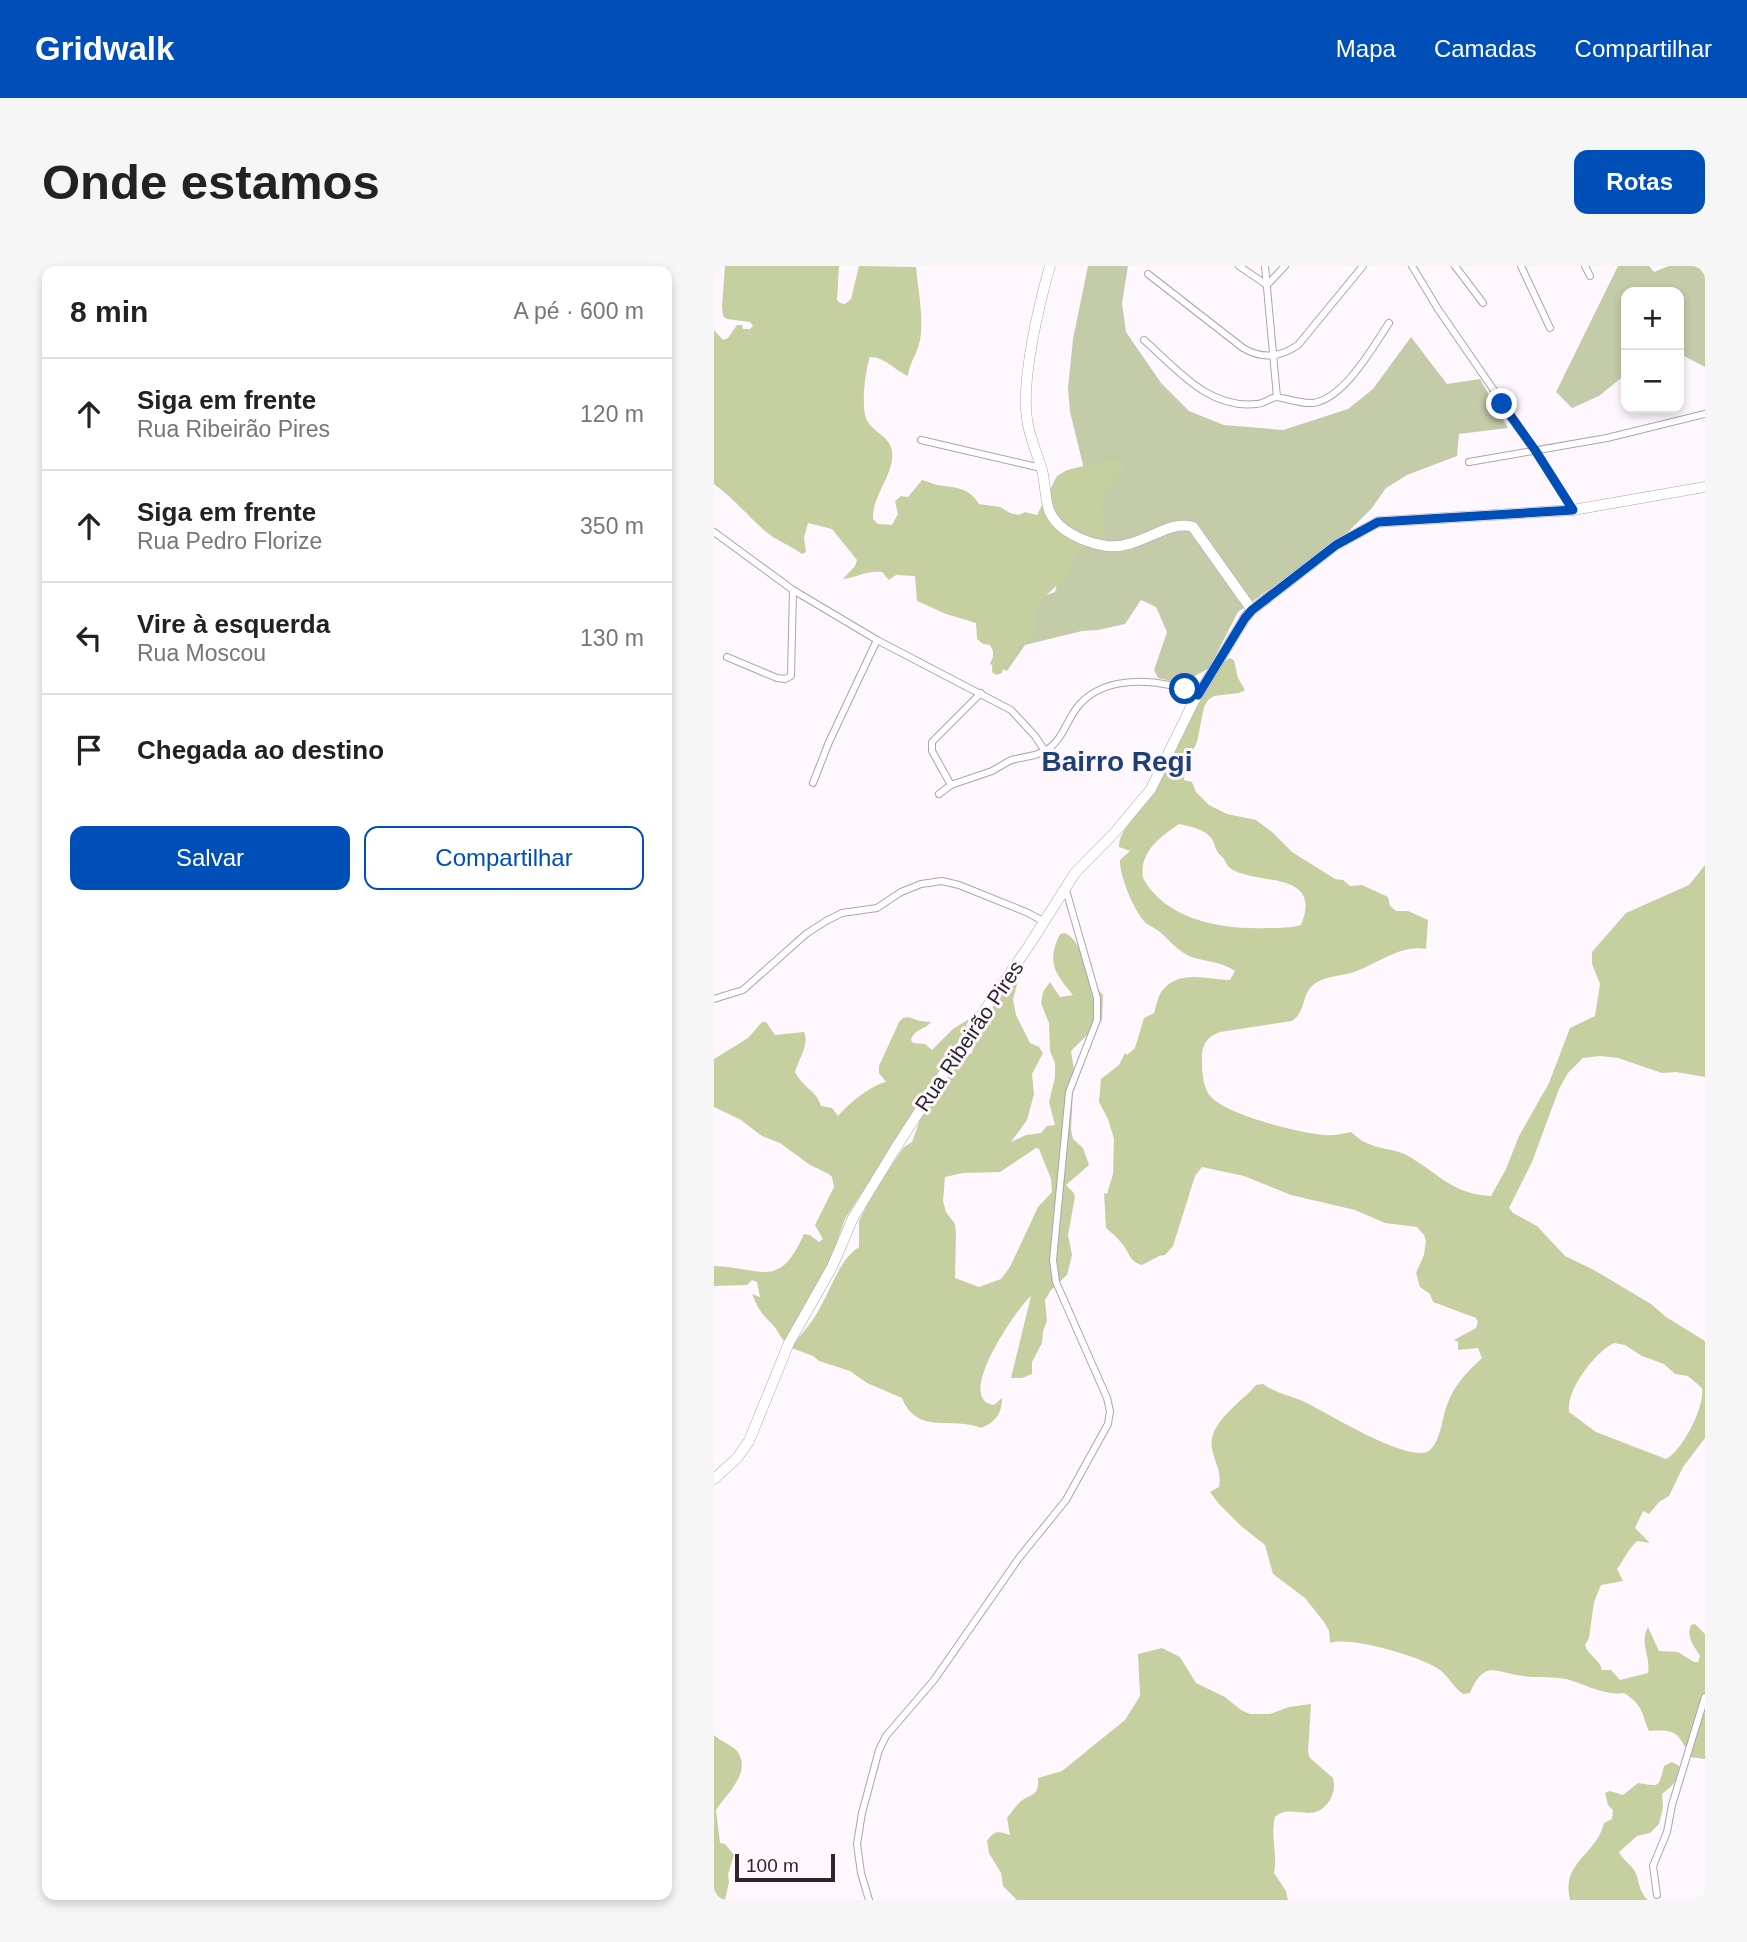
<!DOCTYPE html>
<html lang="pt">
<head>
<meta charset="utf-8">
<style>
  :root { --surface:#fff; --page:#f6f6f6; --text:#222; --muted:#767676; --line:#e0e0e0; --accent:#004eb7 }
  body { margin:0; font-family:Arial,sans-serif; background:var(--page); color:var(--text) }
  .controls { position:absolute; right:21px; top:21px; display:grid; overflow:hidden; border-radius:14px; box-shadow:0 4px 10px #0003 }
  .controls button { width:63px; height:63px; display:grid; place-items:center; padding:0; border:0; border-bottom:2px solid var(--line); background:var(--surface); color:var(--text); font:35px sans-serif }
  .scale { position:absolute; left:21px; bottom:18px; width:100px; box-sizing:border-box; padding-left:7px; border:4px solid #2c262c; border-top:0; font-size:19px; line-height:24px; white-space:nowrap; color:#2c262c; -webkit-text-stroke:5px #fef7fe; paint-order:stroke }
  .stop { position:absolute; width:21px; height:21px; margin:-16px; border:5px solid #004eb7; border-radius:50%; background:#fff }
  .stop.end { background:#004eb7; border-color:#fff; box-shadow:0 2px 7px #0008 }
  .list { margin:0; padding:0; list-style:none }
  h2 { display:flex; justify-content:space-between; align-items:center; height:91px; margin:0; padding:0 28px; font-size:30px }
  h2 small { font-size:23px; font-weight:400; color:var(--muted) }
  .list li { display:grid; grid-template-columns:46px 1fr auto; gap:21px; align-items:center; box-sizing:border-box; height:112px; padding:0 28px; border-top:2px solid var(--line) }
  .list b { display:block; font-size:26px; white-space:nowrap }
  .list p { margin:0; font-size:23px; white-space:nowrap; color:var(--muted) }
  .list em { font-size:23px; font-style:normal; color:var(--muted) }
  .actions { display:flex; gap:14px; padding:21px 28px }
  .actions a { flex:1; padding:16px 0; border:2px solid var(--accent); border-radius:14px; text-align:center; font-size:24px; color:var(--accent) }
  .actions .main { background:var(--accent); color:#fff }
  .icon { flex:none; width:38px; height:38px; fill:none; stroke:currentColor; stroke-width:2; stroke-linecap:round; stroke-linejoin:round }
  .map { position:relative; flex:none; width:991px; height:1634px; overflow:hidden; border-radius:14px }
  header { display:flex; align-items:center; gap:42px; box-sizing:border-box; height:98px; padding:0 35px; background:var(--accent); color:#fff }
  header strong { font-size:33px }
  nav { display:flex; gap:38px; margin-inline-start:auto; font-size:24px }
  .intro { display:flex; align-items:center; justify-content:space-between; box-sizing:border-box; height:168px; padding:0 42px }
  h1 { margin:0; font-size:49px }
  .button { padding:18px 32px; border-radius:14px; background:var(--accent); color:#fff; font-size:24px; font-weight:700 }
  main { display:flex; gap:42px; padding:0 42px }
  aside { flex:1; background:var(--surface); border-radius:14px; box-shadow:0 4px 10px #0003 }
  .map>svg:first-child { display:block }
  .green { fill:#c4cba9 }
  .forest { fill:#c6cfa0; fill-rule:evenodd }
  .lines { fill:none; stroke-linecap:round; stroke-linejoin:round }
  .street-casing { stroke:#b1a1b2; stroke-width:8 }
  .secondary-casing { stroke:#b1a1b2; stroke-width:11 }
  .street { stroke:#fff; stroke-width:6 }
  .secondary { stroke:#fff; stroke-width:10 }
  .route { stroke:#004eb7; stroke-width:9 }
  .labels { text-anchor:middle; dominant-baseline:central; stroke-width:6; stroke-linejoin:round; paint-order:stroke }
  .street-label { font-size:21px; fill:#2c262c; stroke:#fef7fe }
  .district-label { font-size:28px; font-weight:bold; fill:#1e4075; stroke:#fef7fe }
</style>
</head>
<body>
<header>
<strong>Gridwalk</strong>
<nav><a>Mapa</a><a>Camadas</a><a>Compartilhar</a></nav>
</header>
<div class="intro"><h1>Onde estamos</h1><a class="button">Rotas</a></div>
<main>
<aside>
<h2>8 min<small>A pé · 600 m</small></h2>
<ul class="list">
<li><svg class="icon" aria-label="ahead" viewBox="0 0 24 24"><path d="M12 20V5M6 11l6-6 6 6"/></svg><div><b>Siga em frente</b><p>Rua Ribeirão Pires</p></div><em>120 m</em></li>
<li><svg class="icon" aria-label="ahead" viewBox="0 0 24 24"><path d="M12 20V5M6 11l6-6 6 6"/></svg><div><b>Siga em frente</b><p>Rua Pedro Florize</p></div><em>350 m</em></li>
<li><svg class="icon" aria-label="left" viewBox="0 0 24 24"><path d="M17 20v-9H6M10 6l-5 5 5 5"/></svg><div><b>Vire à esquerda</b><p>Rua Moscou</p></div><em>130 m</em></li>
<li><svg class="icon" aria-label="arrive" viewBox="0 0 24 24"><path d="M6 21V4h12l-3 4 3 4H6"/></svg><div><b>Chegada ao destino</b></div></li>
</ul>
<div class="actions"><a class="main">Salvar</a><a>Compartilhar</a></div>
</aside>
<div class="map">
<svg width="991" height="1634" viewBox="0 0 991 1634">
  <rect width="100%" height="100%" fill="#fef7fe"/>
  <!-- green -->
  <g class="green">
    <polygon points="374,0 414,0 408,37 412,66 447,117 475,145 510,159 569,164 634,143 659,123 697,71 733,118 766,113 794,162 745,168 743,190 693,209 672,222 658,242 634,266 524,346 495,402 474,414 457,415 444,412 440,404 453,366 442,341 427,334 411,358 384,364 368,365 311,379 293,405 276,398 303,340 341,326 371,207 356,146 354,122 359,73"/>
    <polygon points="904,0 935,0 940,6 955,0 991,0 991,101 970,90 965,90 965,26 912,26 912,108 885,130 858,142 842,126"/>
  </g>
  <!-- forest -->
  <g class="forest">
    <path d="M11,0H125L123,34L126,37L131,38L137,33L145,0L202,1C204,24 210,50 206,74C204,87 195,97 194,110C180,104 173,92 156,91C151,104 146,145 154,156C161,167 176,171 178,185C181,208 158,229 159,253L164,258L178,259L184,248L181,235L187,230L194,231L208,214C215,216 223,220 231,220C247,222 256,224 265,238L286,241L296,247L305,249L311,246L323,249L343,210L353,204L403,192L410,200C406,211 394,217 390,227C385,239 390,255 390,268L382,276L362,287C360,322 308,330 323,364L290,398L288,407L282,409L278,406L279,385L276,379L269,378L263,373L262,357L232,348L203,335L201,310L182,309L175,314L168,306C153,304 144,311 129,313L141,300L143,294L118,263L94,257L90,272L92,286L88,288C76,279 62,275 50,264C33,249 18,231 0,218V64L9,74L14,72L23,59H28L29,63H36L39,60L36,56L13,53L9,50L8,40Z"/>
    <path d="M516,392L520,394L524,412L531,424L525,427L500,430L494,434L490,441L483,476L471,501L470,514L478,516L482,526L495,539L513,548L542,554L558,566L578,586L621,613L629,614L636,620L648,619L674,631L676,640L682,645H694L714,654L712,683C687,678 663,698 640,706C628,710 609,710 599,719C587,730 592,746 578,755L506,766C492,771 487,780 488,795C488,806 489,818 494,827C506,848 586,867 610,869C619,870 628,868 637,866C642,870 648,876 655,878C668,884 681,882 696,891C726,909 739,928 777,930L792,903L805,870L835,817L856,762L881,750L886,718L878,698V686L912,647L975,619L991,599V811L962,806L948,807L904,792L886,790L869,792L854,807L845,823L818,896L795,942L799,947L823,960L851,990L880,1004L937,1038L952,1051L991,1075V1172L969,1201L955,1230L945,1236L935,1248L929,1245L921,1262L936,1277L923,1275C915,1282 909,1295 903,1303L909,1315L887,1319L880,1336L875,1372L871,1379C874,1390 885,1392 888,1404H897L906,1414L934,1407C937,1390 925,1377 934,1361L945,1385L964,1386L980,1396H984L986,1390C980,1380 972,1371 977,1359L981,1358L991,1368V1493L976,1491C964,1466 962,1463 935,1465C927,1447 930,1440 910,1427C889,1430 872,1418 852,1413C839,1410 823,1412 809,1410C782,1407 771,1392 756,1427L749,1428C739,1421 735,1411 726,1404C708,1391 637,1370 616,1377L615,1365L610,1356L591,1332L559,1308L551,1279L527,1260L505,1238L496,1226L505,1221C508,1206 501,1197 498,1183C493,1157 527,1137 542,1119L549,1118C563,1128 578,1130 593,1137C613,1147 699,1200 716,1184C727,1174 728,1152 733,1139C740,1119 753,1106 768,1092L764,1082L744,1084V1076L740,1074L762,1062L764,1056L762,1052L719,1036L716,1028L706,1021L702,1007L710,989L712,975L710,969L703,961L671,957L641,944L577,929L530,910L488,901L481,910L459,980L451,989L445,990L428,999C416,996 416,988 409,979C405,973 398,967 392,962L390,927L393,928L399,908L400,873L394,853L385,836L387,813L405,799L411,787L413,789L421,782L430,752L440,747C442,740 444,731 447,726C465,702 493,714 516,714L521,705C507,695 490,696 475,690C463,684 456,675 446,666C443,663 437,661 433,658C421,648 405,609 406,594L416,585L405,581C405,566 417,557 425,544C446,510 459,472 479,438C487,424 501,399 516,392ZM465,558C477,561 493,563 499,575C503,585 502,585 510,593C512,596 513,600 516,602C540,620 610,603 587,659C577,662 565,662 554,662C511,664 452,655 429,612C425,586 446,571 465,558ZM900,1077L911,1079L928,1090L950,1098L961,1108L974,1110L988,1122C991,1140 969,1184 952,1193L882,1166L855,1146C852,1124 881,1086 900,1077Z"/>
    <path d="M351,667C369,674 372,713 389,729L388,754L357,785L360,804L357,863L359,873L369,882L375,899L352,919L359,926L361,931L354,969L358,989L353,1009L337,1024L331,1034L333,1055L329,1065L328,1077L318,1096V1108L308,1112H297L317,1030C303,1042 239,1134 280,1139L288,1132C288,1147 282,1156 267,1162C239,1150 203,1170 188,1132L153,1117L136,1105L105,1095L99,1090L75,1081C89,1068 101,1053 109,1036C120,1016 126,994 145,981V955L161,923L190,881L198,876L211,840L227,825L237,807L250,790L258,787C262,766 281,723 301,713L304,714L299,734L302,749L316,777L325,781L329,787L318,808L320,828L313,854L297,876L312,869L327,867L333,860L341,859L335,836L341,811V797L336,785L335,757L327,737L329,726L336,716L346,731L359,729C341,707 332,697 346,668ZM322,882L325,883L337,913L338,926L324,941L296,1001L287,1013L265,1021L241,1012L242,968L241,958L232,946L229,935L231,911L249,907L286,906Z"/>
    <path d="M194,751L206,755L217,756C211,764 200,763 197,774L199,777L211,778L218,784L239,763L255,753L247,773L131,953L115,998L71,1076C65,1070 63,1062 57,1057C47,1047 44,1043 38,1028L46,1031L43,1016L38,1014L33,1019L0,1020V1000C49,1002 65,1024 90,968L96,969L105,976L109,973L101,959L120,921L118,911L115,908L96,899L66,877L48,870L27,854L0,841V793L34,772L48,756H52L61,769L90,766C96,778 84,794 81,806C89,822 103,825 107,840L118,842L124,850C134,838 157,819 172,816L165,807V800L185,756L189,752Z"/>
    <path d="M448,1382L466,1391L482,1417L511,1431L527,1444L536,1448H556L575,1441L597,1438L594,1486L596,1492L619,1512C621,1521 620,1526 616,1534C600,1560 578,1536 561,1551C556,1570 564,1588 560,1607L572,1625L574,1634H303L289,1620L287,1607L275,1587L273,1575C280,1564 285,1565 296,1569L293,1552C297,1547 301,1541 305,1537C317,1526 325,1533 324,1512L348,1505L411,1454L426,1430L424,1388Z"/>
    <path d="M0,1469C6,1475 18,1479 23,1485C39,1506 12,1528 2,1544L6,1577L11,1578L20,1589L14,1608L15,1616L11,1634H0Z"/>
    <path d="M958,1496L965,1500C967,1513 958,1520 948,1528L949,1541L945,1558L936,1567L923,1570L905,1586C909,1594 915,1597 920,1604C926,1613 923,1624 934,1634H856C847,1595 882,1590 890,1557L898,1553L899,1544L894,1539L891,1527L896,1525L909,1529L924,1517C946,1520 944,1523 950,1500Z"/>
  </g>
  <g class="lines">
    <defs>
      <g id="street">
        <polyline points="525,0 553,19 571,0"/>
        <polyline points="551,0 563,131"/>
        <polyline points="698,0 724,43 821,184 859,244"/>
        <polyline points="741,0 769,37"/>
        <polyline points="807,0 836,62"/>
        <polyline points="871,0 876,10"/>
        <path d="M434,8L529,82C548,93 565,92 584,79L649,0"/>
        <path d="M430,74C463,103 494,143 542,138C550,138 556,132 562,131C567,131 587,138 599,137C630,133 659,81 675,57"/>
        <polyline points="207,174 327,202"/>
        <polyline points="755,196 893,172 991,148"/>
        <path d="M0,266L79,324L163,374L297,444L321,470L331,485C350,474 352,453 366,438C394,407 450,413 484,429"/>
        <polyline points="13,391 63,412 71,413 77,410 79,324"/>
        <polyline points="99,517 115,476 163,374"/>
        <polyline points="237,519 218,485 218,476 267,427"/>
        <polyline points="225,528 237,519 278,505 297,494 321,489 331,485"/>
        <polyline points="0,733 29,724 92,668 112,655 128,647 163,642 187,626 207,618 228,615 245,619 312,646 331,656"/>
        <polyline points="943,1629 939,1600 953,1566 958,1539 991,1431"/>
        <polyline points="155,1634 147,1607 143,1578 148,1547 165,1484 172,1470 220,1414 305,1292 352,1234 394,1158 396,1145 393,1132 342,1016 339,994 355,826 383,754 383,732 352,624"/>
      </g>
      <g id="secondary">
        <path d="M336,0C325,38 307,114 313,153C315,170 323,187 328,204C331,216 331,229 334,241C340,264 371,277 393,280C425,284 455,252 479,261L538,344"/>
        <polyline points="0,1213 23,1192 35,1175 75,1077 118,1001 139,952 181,883 266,751 314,681 361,607 402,565 437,523 479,437 531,352 538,344 622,279 664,256 859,244 991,221"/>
      </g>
    </defs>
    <!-- street casing -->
    <use href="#street" class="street-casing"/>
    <!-- secondary casing -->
    <use href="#secondary" class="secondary-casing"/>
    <!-- street -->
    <use href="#street" class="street"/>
    <!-- secondary -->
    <use href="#secondary" class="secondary"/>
  </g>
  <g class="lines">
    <!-- route -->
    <polyline class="route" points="471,423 484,429 531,352 538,344 622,279 664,256 859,244 821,184 788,138"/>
  </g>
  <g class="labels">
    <!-- street labels -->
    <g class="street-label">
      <text transform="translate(255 770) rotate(-56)">Rua Ribeirão Pires</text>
    </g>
    <!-- district labels -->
    <g class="district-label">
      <text x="403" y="495">Bairro Regi</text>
    </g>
  </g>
</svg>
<div class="controls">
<button>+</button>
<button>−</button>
</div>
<div class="scale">100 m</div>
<div class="stop" style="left:471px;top:423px"></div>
<div class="stop end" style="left:788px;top:138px"></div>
</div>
</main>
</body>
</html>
